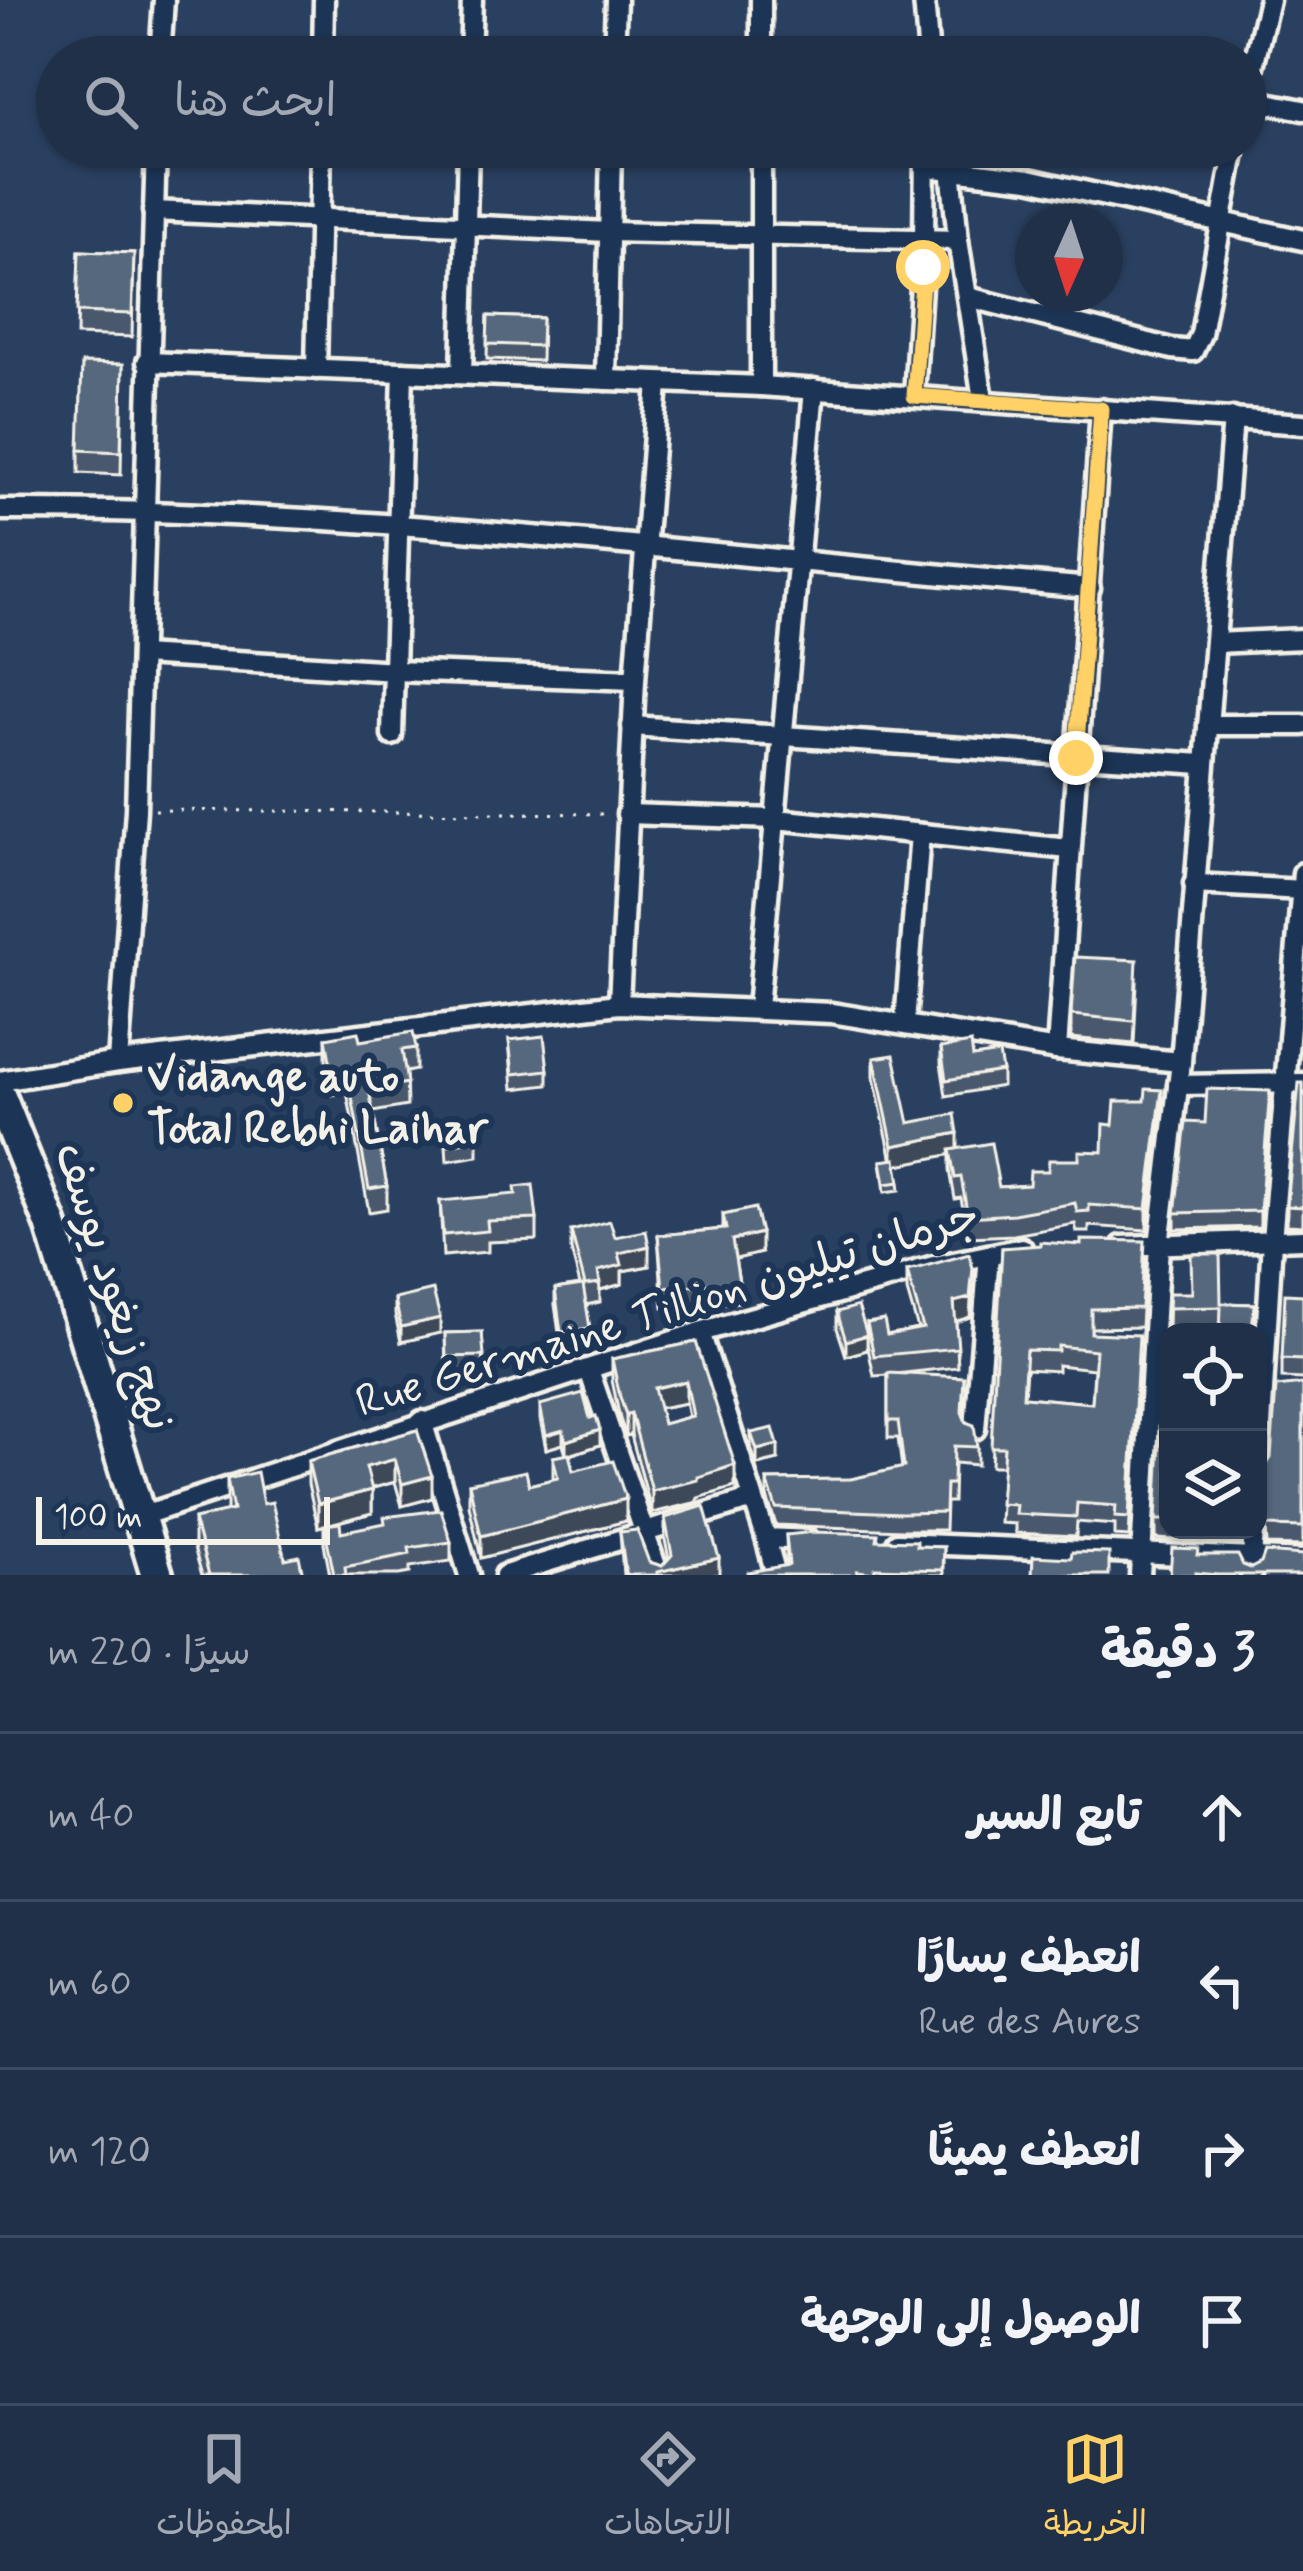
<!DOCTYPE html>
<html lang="ar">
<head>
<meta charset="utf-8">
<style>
  :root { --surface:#203048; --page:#28384f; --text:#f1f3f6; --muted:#a2a9b4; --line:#3d4b60; --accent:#ffd166 }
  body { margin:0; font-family:Mynerve,"Playpen Sans Arabic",sans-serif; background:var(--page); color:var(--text); direction:rtl }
  .controls { position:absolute; right:36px; bottom:36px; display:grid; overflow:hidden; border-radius:24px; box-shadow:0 3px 9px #0004 }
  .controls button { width:108px; height:108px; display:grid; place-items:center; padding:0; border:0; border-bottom:3px solid var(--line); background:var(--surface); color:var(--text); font:60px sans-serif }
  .compass { position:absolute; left:1015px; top:204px; width:108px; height:108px; border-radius:50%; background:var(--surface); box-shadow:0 3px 9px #0004; rotate:183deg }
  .scale { position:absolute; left:36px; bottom:30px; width:294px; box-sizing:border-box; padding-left:12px; border:6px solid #f4f1e8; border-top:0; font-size:33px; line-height:42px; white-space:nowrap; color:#f4f1e8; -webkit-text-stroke:9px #1d3557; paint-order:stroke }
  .stop { position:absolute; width:36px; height:36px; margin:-27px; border:9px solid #ffd166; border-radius:50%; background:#fff }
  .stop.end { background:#ffd166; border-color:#fff; box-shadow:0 3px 12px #0008 }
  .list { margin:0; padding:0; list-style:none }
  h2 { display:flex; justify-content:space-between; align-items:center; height:156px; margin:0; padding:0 48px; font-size:51px }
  h2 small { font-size:39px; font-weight:400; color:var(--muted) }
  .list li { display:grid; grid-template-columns:78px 1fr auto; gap:36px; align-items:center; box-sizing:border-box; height:168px; padding:0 48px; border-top:3px solid var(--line) }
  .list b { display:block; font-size:45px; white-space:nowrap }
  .list p { margin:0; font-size:39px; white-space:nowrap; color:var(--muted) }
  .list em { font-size:39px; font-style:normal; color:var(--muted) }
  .icon { flex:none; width:66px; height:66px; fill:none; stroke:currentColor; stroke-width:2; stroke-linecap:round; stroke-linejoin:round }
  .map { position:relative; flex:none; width:1303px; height:1575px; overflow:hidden; direction:ltr }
  .search { position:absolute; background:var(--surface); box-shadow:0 3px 9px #0004; left:36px; right:36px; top:36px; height:132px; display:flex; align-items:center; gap:30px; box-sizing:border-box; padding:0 42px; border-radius:66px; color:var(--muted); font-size:45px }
  .sheet { height:828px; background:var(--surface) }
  nav { display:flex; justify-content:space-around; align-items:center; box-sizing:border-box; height:168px; border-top:3px solid var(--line); background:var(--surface); font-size:33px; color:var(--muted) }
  nav a { display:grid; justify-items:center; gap:6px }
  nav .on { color:var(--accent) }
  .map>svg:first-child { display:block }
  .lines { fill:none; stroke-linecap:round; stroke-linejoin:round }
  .minor-casing { stroke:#f4f1e8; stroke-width:27 }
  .primary-casing { stroke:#f4f1e8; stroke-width:39 }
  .path { stroke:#f4f1e8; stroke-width:3; stroke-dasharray:3 9; stroke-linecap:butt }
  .minor { stroke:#1d3557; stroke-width:18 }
  .primary { stroke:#1d3557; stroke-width:30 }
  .wall { fill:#4a596c; stroke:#f4f1e8; stroke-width:3; fill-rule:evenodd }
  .shaded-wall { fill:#3c4858; stroke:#f4f1e8; stroke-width:3 }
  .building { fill:#56677d; stroke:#f4f1e8; stroke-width:3; fill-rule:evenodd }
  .route { stroke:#ffd166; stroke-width:15 }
  .poi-dot { fill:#ffd166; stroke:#1d3557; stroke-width:4.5 }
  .labels { text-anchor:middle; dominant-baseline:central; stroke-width:12; stroke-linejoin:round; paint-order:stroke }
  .poi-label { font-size:45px; font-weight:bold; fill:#f4f1e8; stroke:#1d3557; text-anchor:start }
  .street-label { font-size:45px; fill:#f4f1e8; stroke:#1d3557 }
</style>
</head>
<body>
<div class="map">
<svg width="1303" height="1575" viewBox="0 0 1303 1575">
  <rect width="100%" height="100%" fill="#2a4060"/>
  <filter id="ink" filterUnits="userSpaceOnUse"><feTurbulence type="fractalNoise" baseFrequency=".00833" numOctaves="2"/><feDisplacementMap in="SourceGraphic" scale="24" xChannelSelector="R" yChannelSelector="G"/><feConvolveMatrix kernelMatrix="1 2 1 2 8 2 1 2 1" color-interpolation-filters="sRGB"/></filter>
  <g filter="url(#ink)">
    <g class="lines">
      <defs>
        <g id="minor">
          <polyline points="924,0 929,57"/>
          <polyline points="160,55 187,57"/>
          <polyline points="160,57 164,0"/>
          <polyline points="323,57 324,0"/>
          <polyline points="470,57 472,0"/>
          <polyline points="614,57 616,0"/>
          <polyline points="761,57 761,0"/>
          <polyline points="1246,95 1269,0"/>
          <polyline points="1246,99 1303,110"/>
          <polyline points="949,147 958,240 983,399"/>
          <polyline points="927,167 1029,179 1303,240"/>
          <polyline points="153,211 609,232 958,240"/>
          <polyline points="968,297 1172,349 1193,351 1201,334 1235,147"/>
          <polyline points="147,362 761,386 1303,424"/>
          <polyline points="316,369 321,147"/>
          <polyline points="462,374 468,147"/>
          <polyline points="606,380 611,147"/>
          <polyline points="761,386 761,147"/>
          <polyline points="914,396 924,239 925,147"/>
          <path d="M0,510C365,508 727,558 1090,588"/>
          <polyline points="1215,643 1303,639"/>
          <polyline points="141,655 395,671 635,680"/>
          <polyline points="1208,725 1303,725"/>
          <polyline points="632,726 1203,764"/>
          <polyline points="392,735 403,372"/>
          <polyline points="627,814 776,819 1069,849"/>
          <polyline points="1194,884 1303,890"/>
          <polyline points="619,1004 635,680 658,383"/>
          <polyline points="758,1008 814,389"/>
          <polyline points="905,1023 920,834"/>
          <polyline points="1057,1050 1101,409"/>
          <polyline points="118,1062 619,1004 832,1013 1057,1050 1181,1062"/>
          <polyline points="0,1081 118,1062 136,810 156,147"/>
          <polyline points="1178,1085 1303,1083"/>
          <polyline points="1122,1246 1303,1239"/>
          <polyline points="700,1332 766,1538 809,1540"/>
          <polyline points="589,1370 659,1575"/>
          <polyline points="422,1421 469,1575"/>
          <polyline points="975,1429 989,1255"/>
          <polyline points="1258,1475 1272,1240 1303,873"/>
          <polyline points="138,1517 700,1332 934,1266 1022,1248"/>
          <polyline points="766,1538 776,1575"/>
          <polyline points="897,1543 1303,1560"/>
          <polyline points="505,1575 753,1499"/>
          <polyline points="1140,1575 1159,1245 1181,1062 1233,418"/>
          <polyline points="1251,1575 1254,1530"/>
        </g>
        <polyline id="primary" points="0,1097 51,1224 157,1575"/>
      </defs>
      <!-- minor casing -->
      <use href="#minor" class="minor-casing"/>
      <!-- primary casing -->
      <use href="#primary" class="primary-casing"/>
      <!-- path -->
      <polyline class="path" points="155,810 608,814"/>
      <!-- minor -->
      <use href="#minor" class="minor"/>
      <!-- primary -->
      <use href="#primary" class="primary"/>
    </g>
    <!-- wall -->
    <g class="wall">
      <polygon points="79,251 134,253 132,337 77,335"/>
      <polygon points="488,316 542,318 541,361 487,359"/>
      <polygon points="123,364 121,475 79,473 79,450"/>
      <polygon points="1137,983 1134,1044 1071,1038 1071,1015"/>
      <polygon points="326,1038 416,1048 416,1070 406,1072 407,1106 373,1112 387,1186 387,1209 369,1212 347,1092 332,1095 326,1061"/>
      <polygon points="509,1040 548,1070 548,1085 513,1089"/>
      <polygon points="941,1048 973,1057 1002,1071 1002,1086 946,1096 941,1063"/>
      <polygon points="874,1058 909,1123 958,1148 999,1187 1029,1185 1048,1171 1103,1152 1113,1125 1162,1110 1147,1230 1089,1226 1089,1232 1077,1232 1075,1224 1014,1235 968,1237 961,1198 955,1199 950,1170 950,1154 897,1165 900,1190 885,1192 881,1161 892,1160 874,1078"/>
      <polygon points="1303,1083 1303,1226 1287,1225 1287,1206"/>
      <polygon points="1270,1106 1260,1227 1175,1229 1175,1213 1205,1123"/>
      <polygon points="445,1131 478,1140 478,1156 447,1161"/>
      <polygon points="440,1201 537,1219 537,1240 488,1242 488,1252 443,1256"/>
      <polygon points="723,1215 761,1253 735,1259 739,1282 739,1302 663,1308 658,1235 723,1229"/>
      <polygon points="571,1231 615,1237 649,1266 622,1271 622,1284 600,1290 600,1302 586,1305 590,1343 561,1347 555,1305 555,1289 580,1285 571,1250"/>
      <path d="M1081,1245L1145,1260L1141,1327L1091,1328V1333L1139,1354L1129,1537L1115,1536V1525L1077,1522L1076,1536L1015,1533V1524L1000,1523L1003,1466H991L1002,1248ZM1058,1365L1094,1369L1092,1403L1024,1397L1026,1369L1058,1371Z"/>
      <polygon points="907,1271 973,1288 970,1317 956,1322 958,1367 896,1374 964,1395 963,1414 977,1447 977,1465 954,1463 953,1502 946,1502 945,1530 902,1530 776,1525 767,1497 767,1480 851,1479 902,1468 898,1438 888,1438 888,1375 874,1376 867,1343 867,1323 887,1335 918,1329 907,1291"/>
      <polygon points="1169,1293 1221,1303 1254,1304 1253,1332 1220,1332 1221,1326 1168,1327"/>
      <polygon points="1303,1295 1303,1379 1282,1378 1282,1359"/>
      <polygon points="395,1299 440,1333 401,1342 395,1314"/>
      <polygon points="837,1312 867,1350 846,1356 837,1328"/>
      <polygon points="482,1332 484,1371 446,1373 445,1333"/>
      <path d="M696,1342L735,1487L698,1498V1502L652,1513L631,1435L626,1436L620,1419L612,1380V1359ZM686,1403L689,1417L663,1424L659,1408Z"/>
      <polygon points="1303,1384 1303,1546 1267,1545 1266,1525 1258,1519 1258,1469 1265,1467 1271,1458"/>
      <polygon points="540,1405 590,1418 600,1445 570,1455 573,1471 626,1521 481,1558 469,1505 469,1483 529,1485 553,1479 553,1457 566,1455 563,1444 546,1449 540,1419"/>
      <polygon points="417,1430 432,1498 402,1506 395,1482 372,1488 372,1513 326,1525 341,1532 451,1542 451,1561 410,1567 410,1573 399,1575 330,1575 324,1544 324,1525 318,1527 308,1484 308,1461"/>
      <polygon points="751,1433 778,1460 757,1465 751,1448"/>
      <polygon points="1168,1444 1168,1530 1241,1530 1240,1543 1156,1539 1156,1520"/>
      <polygon points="227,1479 263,1504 285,1559 303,1575 202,1575 194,1548 194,1519 227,1512"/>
      <polygon points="665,1518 719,1575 623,1575 620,1532 649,1562 662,1566 669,1559 665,1540"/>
      <polygon points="786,1535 878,1540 917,1546 944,1547 944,1575 748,1575 787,1566"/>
    </g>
    <!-- shaded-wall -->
    <g class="shaded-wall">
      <polygon points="1162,1090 1162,1110 1147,1230 1147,1209"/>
      <polygon points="1270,1091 1270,1106 1260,1227 1260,1211"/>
      <polygon points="958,1133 958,1153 893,1166 893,1146"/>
      <polygon points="761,1233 761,1253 732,1260 732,1240"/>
      <polygon points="649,1246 649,1266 622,1271 622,1284 600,1290 598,1271 619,1253"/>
      <polygon points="973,1268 970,1317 954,1322 954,1302"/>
      <polygon points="440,1318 440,1333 401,1342 401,1327"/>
      <polygon points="867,1335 867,1350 846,1356 846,1341"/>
      <polygon points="686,1381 686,1403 654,1409 654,1388"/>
      <polygon points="631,1413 631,1435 626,1436 626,1415"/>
      <polygon points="563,1430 563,1444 546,1449 546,1435"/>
      <polygon points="600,1430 600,1445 566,1456 566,1441"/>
      <polygon points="778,1445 778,1460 757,1465 757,1450"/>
      <polygon points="395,1459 395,1482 366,1490 366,1467"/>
      <polygon points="735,1465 735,1487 698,1498 698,1502 652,1513 652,1491"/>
      <polygon points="432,1476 432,1498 402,1506 402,1484"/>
      <polygon points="372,1490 372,1513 318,1527 318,1504"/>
      <polygon points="626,1499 626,1521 481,1558 481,1536"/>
      <polygon points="719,1558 719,1575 657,1575 657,1572"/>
    </g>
    <!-- building -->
    <g class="building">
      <polygon points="79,251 134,253 132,314 77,312"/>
      <polygon points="488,316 542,318 541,346 487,344"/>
      <polygon points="82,363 123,364 121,452 79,450"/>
      <polygon points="1075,957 1137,960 1134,1021 1071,1015"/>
      <polygon points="358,1032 360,1041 413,1032 416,1048 402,1050 407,1083 369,1090 387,1186 369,1189 347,1070 332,1072 326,1038"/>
      <polygon points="544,1036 548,1070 513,1074 509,1040"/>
      <polygon points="971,1043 973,1057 999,1053 1002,1071 946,1080 941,1048"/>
      <polygon points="894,1055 909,1123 955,1114 958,1133 893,1146 874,1058"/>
      <polygon points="1299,1083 1303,1083 1303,1207 1287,1206"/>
      <polygon points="1146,1089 1162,1090 1147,1209 1089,1205 1089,1211 1077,1212 1075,1203 1014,1214 968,1217 961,1177 955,1178 950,1150 991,1143 999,1187 1029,1185 1030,1171 1048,1171 1049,1160 1079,1160 1079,1151 1103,1152 1104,1124 1113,1125 1115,1101 1145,1101"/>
      <polygon points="1207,1089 1270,1091 1260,1211 1175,1213 1186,1122 1205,1123"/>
      <polygon points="476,1126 478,1140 447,1145 445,1131"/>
      <polygon points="896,1159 900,1182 885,1184 881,1161"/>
      <polygon points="533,1185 537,1219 487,1221 488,1231 443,1235 440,1201 516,1194 515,1187"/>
      <polygon points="755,1208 761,1233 732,1240 739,1282 663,1288 658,1235 726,1229 723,1215"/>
      <polygon points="610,1221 615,1237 646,1231 649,1246 619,1253 622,1265 598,1271 600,1283 585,1285 571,1231"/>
      <path d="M1081,1240L1145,1241L1141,1308L1091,1309V1333L1139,1335L1129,1518L1115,1517L1116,1506L1077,1503L1076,1517L1015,1514L1016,1505L1000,1504L1004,1447H991L1002,1248L1040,1245V1242L1081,1245ZM1058,1346L1096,1350L1092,1403L1023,1397L1026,1350L1058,1351Z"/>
      <polygon points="969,1254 973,1268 970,1298 954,1302 958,1348 874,1356 867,1323 884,1320 887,1335 923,1328 907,1271"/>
      <polygon points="1191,1254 1220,1254 1221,1303 1254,1304 1252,1332 1220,1332 1221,1307 1168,1308 1169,1293 1192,1293"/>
      <polygon points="583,1285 590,1328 561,1332 555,1289"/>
      <polygon points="433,1290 440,1318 401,1327 395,1299"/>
      <polygon points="1285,1294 1303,1295 1303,1360 1282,1359"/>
      <polygon points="858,1306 867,1335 846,1341 837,1312"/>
      <polygon points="482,1332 484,1356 446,1357 445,1333"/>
      <path d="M696,1342L735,1465L698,1477V1480L652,1491L631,1413L626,1415L620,1397L612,1359ZM686,1381L693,1416L663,1424L654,1388Z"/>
      <polygon points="888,1373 964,1377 962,1412 966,1422 974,1425 977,1447 954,1446 953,1484 946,1484 945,1512 902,1513 776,1508 767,1480 851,1479 904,1467 898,1421 888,1421"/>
      <polygon points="1303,1384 1303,1527 1267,1526 1266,1506 1258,1500 1258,1469 1265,1467 1271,1458 1276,1387"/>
      <polygon points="583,1393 590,1418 596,1416 600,1430 566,1441 563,1430 546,1435 540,1405"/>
      <polygon points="773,1428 778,1445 757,1450 751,1433"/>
      <polygon points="417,1430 432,1476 402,1484 395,1459 366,1467 372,1490 318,1504 308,1461"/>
      <polygon points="1160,1443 1168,1444 1168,1520 1156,1520"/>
      <polygon points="569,1454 573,1471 613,1461 626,1499 481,1536 469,1483 526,1471 529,1485 558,1478 553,1457"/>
      <polygon points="257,1472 263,1504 272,1502 285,1559 299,1556 303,1575 209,1575 194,1519 233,1510 227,1479"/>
      <polygon points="704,1506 719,1558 657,1572 658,1575 626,1575 620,1532 637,1530 649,1562 662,1566 672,1555 665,1518"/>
      <polygon points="441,1510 451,1542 409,1548 410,1554 345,1567 346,1575 334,1575 324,1525 340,1523 341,1532 385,1523 384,1517"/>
      <polygon points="814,1532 878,1534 877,1540 917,1541 917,1546 944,1547 943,1570 875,1568 874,1573 857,1571 857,1575 748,1575 748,1572 789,1565 786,1535"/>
      <polygon points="1172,1548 1198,1549 1197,1555 1238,1555 1243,1565 1251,1568 1261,1563 1265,1552 1303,1555 1303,1575 1217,1575 1196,1573 1196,1575 1170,1575"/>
      <polygon points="1072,1552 1109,1553 1109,1575 1032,1575 1033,1556 1071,1558"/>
    </g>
  </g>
  <g class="lines" filter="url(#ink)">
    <!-- route -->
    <polyline class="route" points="923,267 914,396 1101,409 1076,758"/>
  </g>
  <!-- markers -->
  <circle class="poi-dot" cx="123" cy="1103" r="12"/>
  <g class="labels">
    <!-- poi labels -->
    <g class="poi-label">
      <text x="147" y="1077">Vidange auto<tspan x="147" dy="52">Total Rebhi Laihar</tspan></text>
    </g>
    <!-- street labels -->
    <g class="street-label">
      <text transform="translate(113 1287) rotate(72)">نهج زيغود يوسف</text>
      <text transform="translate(668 1310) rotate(-17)">Rue Germaine Tillion جرمان تيليون</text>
    </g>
  </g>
</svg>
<div class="controls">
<button><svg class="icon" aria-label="locate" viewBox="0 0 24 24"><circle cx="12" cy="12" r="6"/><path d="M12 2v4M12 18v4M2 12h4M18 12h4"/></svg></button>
<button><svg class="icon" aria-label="layers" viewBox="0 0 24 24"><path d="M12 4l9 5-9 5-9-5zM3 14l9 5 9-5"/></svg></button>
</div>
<svg class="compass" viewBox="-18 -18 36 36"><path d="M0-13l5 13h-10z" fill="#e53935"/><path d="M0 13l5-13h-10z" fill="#a2a9b4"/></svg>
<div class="scale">100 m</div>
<div class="stop" style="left:923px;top:267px"></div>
<div class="stop end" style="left:1076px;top:758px"></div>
<div class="search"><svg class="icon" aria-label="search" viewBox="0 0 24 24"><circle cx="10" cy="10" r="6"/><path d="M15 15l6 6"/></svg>ابحث هنا</div>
</div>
<section class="sheet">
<h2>3 دقيقة<small>سيرًا · 220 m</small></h2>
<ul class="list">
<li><svg class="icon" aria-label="ahead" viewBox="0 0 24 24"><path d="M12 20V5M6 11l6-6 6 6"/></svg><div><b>تابع السير</b></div><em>40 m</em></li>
<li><svg class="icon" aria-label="left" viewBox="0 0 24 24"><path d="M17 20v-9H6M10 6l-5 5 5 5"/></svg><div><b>انعطف يسارًا</b><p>Rue des Aures</p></div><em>60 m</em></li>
<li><svg class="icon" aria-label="right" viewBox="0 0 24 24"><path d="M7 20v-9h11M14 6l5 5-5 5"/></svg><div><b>انعطف يمينًا</b></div><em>120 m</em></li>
<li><svg class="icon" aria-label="arrive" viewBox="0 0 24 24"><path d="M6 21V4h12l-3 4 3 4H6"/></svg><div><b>الوصول إلى الوجهة</b></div></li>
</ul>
</section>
<nav>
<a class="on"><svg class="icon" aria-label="map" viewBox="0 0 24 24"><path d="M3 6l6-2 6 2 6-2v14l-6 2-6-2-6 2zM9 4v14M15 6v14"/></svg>الخريطة</a>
<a><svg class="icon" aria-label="directions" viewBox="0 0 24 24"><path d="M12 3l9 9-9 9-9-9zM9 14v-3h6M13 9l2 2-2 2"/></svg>الاتجاهات</a>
<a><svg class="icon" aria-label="saved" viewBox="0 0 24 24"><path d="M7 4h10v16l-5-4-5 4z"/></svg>المحفوظات</a>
</nav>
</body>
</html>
